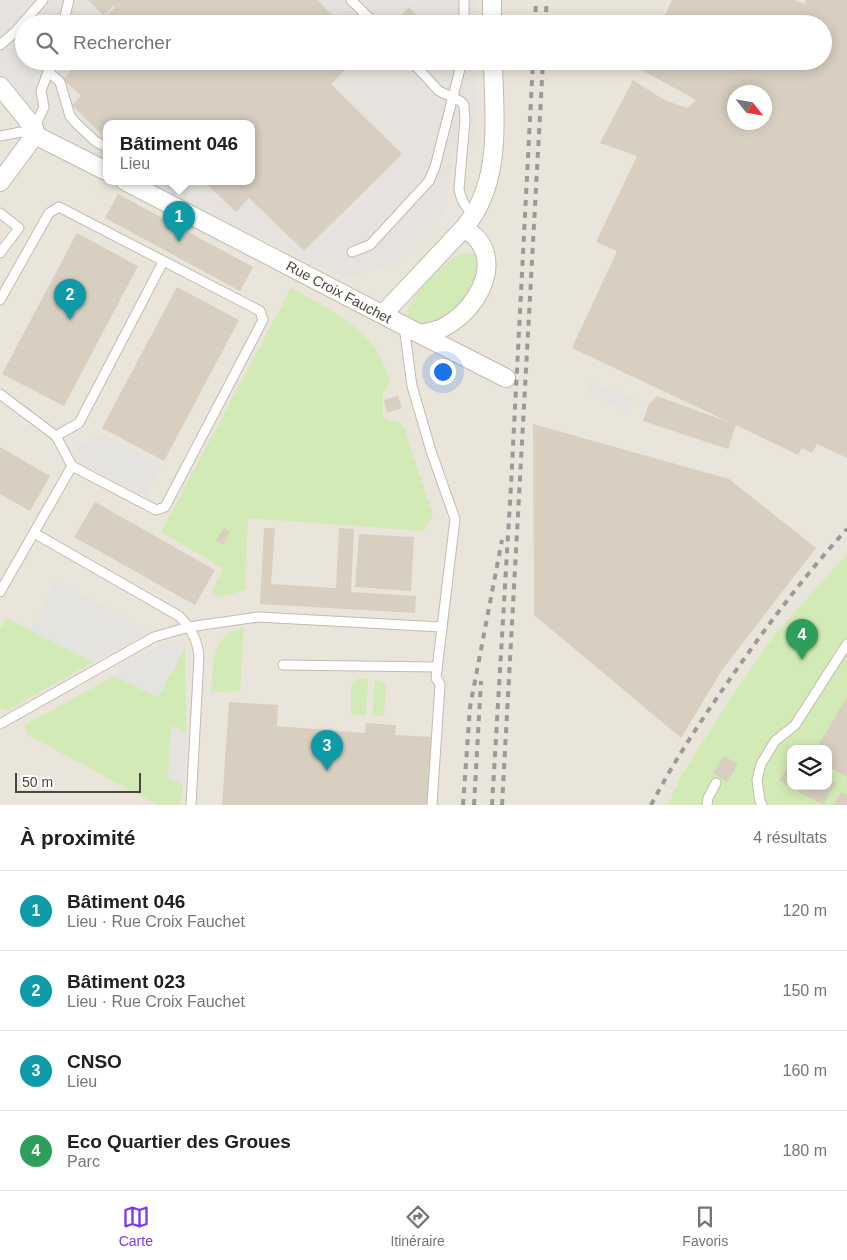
<!DOCTYPE html>
<html lang="fr">
<head>
<meta charset="utf-8">
<style>
  :root { --surface:#fff; --page:#f6f6f6; --text:#202124; --muted:#757577; --line:#e0e0e0; --accent:#7c3aed }
  body { margin:0; font-family:Helvetica,sans-serif; background:var(--page); color:var(--text) }
  .controls { position:absolute; right:15px; bottom:15px; display:grid; overflow:hidden; border-radius:10px; box-shadow:0 2px 12px #0003 }
  .controls button { width:45px; height:45px; display:grid; place-items:center; padding:0; border:0; border-bottom:1px solid var(--line); background:var(--surface); color:var(--text); font:25px sans-serif }
  .compass { position:absolute; left:727px; top:85px; width:45px; height:45px; border-radius:50%; background:var(--surface); box-shadow:0 2px 12px #0003; rotate:121deg }
  .scale { position:absolute; left:15px; bottom:12px; width:126px; box-sizing:border-box; padding-left:5px; border:2px solid #4b4439; border-top:0; font-size:14px; line-height:18px; white-space:nowrap; color:#4b4439; -webkit-text-stroke:4px #fff; paint-order:stroke }
  .you { position:absolute; left:442px; top:371px; width:18px; height:18px; margin:-12px; border:4px solid #fff; border-radius:50%; background:#1a73e8; box-shadow:0 0 0 8px #1a73e833 }
  .badge { display:grid; place-items:center; width:32px; height:32px; border-radius:50%; background:var(--accent); color:#fff; font-size:16px; font-weight:700 }
  .pin { position:absolute; translate:-50% -41px; filter:drop-shadow(0 1px 2px #0008) }
  .pin::after { content:''; position:absolute; top:26px; width:18px; height:15px; background:inherit; clip-path:polygon(0 0,100% 0,50% 100%) }
  .popup { position:absolute; left:103px; top:120px; width:152px; height:65px; box-sizing:border-box; display:grid; place-content:center; border-radius:10px; background:var(--surface); filter:drop-shadow(0 1px 4px #0005); font-size:16px; white-space:nowrap; color:var(--muted) }
  .popup b { font-size:19px; color:var(--text) }
  .popup::after { content:''; position:absolute; left:50%; top:100%; margin-left:-10px; border:10px solid transparent; border-top-color:var(--surface) }
  .list { margin:0; padding:0; list-style:none }
  h2 { display:flex; justify-content:space-between; align-items:center; height:65px; margin:0; padding:0 20px; font-size:21px }
  h2 small { font-size:16px; font-weight:400; color:var(--muted) }
  .list li { display:grid; grid-template-columns:32px 1fr auto; gap:15px; align-items:center; box-sizing:border-box; height:80px; padding:0 20px; border-top:1px solid var(--line) }
  .list b { display:block; font-size:19px; white-space:nowrap }
  .list p { margin:0; font-size:16px; white-space:nowrap; color:var(--muted) }
  .list em { font-size:16px; font-style:normal; color:var(--muted) }
  .icon { flex:none; width:28px; height:28px; fill:none; stroke:currentColor; stroke-width:2; stroke-linecap:round; stroke-linejoin:round }
  .map { position:relative; flex:none; width:847px; height:805px; overflow:hidden }
  .search { position:absolute; background:var(--surface); box-shadow:0 2px 12px #0003; left:15px; right:15px; top:15px; height:55px; display:flex; align-items:center; gap:12px; box-sizing:border-box; padding:0 18px; border-radius:28px; color:var(--muted); font-size:19px }
  .sheet { height:385px; background:var(--surface) }
  nav { display:flex; justify-content:space-around; align-items:center; box-sizing:border-box; height:70px; border-top:1px solid var(--line); background:var(--surface); font-size:14px; color:var(--muted) }
  nav a { display:grid; justify-items:center; gap:2px }
  nav .on { color:var(--accent) }
  .map>svg:first-child { display:block }
  .residential { fill:#eae5da; fill-rule:evenodd }
  .industrial { fill:#e6e2dd }
  .green { fill:#d2eab5; fill-rule:evenodd }
  .parking { fill:#e5e3e0 }
  .building { fill:#d8cfc1; fill-rule:evenodd }
  .lines { fill:none; stroke-linecap:round; stroke-linejoin:round }
  .service-casing { stroke:#c2bbae; stroke-width:11 }
  .minor-casing { stroke:#c2bbae; stroke-width:20 }
  .service { stroke:#fff; stroke-width:9 }
  .minor { stroke:#fff; stroke-width:18 }
  .rail { stroke:#9a9a9a; stroke-width:4; stroke-dasharray:6 6; stroke-linecap:butt }
  .labels { text-anchor:middle; dominant-baseline:central; stroke-width:4; stroke-linejoin:round; paint-order:stroke }
  .street-label { font-size:14px; fill:#4b4439; stroke:#fff }
</style>
</head>
<body>
<div class="map">
<svg width="847" height="805" viewBox="0 0 847 805">
  <rect width="100%" height="100%" fill="#f6f3ec"/>
  <!-- residential -->
  <path class="residential" d="M0,0H847V805H0ZM24,24H823V61H24ZM734,92H764V122H734ZM106,123H252V181H106ZM791,749H828V786H791Z"/>
  <!-- industrial -->
  <polygon class="industrial" points="0,0 477,0 477,24 24,24 24,61 477,61 477,113 473,146 455,147 445,211 397,263 355,275 336,274 146,181 252,181 252,123 106,123 106,161 77,147 27,108 0,75"/>
  <!-- green -->
  <g class="green">
    <path d="M467,253L477,256L482,274L463,305L433,326C425,324 412,324 408,316C401,304 445,263 456,256C459,253 463,253 467,253Z"/>
    <path d="M291,288C334,312 376,330 390,381L383,394V418L403,424L433,515L424,531L248,518L245,590L220,597L212,592L223,568L161,532Z"/>
    <path d="M847,554V805H668L682,774L739,686L775,634ZM791,749H828V786H791Z"/>
    <polygon points="6,618 93,662 7,711 0,708 0,629"/>
    <path d="M244,627L240,691L211,692C214,663 209,636 244,627Z"/>
    <polygon points="185,648 186,734 172,725 168,776 183,785 180,805 158,805 28,735 25,725 114,676 158,697"/>
    <polygon points="359,678 368,679 366,715 351,715 351,685"/>
    <polygon points="375,680 382,681 386,686 384,716 372,715"/>
  </g>
  <!-- parking -->
  <g class="parking">
    <polygon points="591,382 633,398 628,411 586,395"/>
    <polygon points="100,434 161,464 145,496 82,463 77,449"/>
    <polygon points="56,580 148,631 93,662 29,630"/>
    <polygon points="169,641 185,648 158,697 114,676 121,666"/>
    <polygon points="172,725 186,734 183,785 168,777"/>
  </g>
  <!-- building -->
  <g class="building">
    <polygon points="88,0 317,0 341,24 98,24 115,7 114,5 104,16"/>
    <path d="M672,0H794L804,4L806,0H847V458L817,444L812,453L802,448L798,455L736,425L728,449L643,421L649,404L657,396L731,423L572,348L617,251L596,242L637,156L600,143L633,80L666,101L688,108L696,100L640,69L644,61H823V24H661ZM734,92H764V122H734Z"/>
    <polygon points="409,7 421,20 431,16 436,16 449,24 418,24 416,20 412,24 405,24 399,18"/>
    <polygon points="80,61 354,61 331,84 402,154 304,251 249,198 236,212 204,181 252,181 252,123 106,123 106,126 100,133 72,105 81,96 63,79"/>
    <polygon points="118,194 253,267 240,291 105,218"/>
    <polygon points="77,233 138,266 64,406 2,374"/>
    <polygon points="177,287 239,320 164,461 102,428"/>
    <polygon points="398,396 402,408 387,413 384,400"/>
    <polygon points="533,424 729,479 816,548 722,670 681,738 534,615"/>
    <polygon points="0,447 50,476 30,511 0,494"/>
    <polygon points="95,502 215,570 195,605 74,537"/>
    <polygon points="224,528 230,532 223,544 216,540"/>
    <polygon points="264,528 275,528 271,584 336,588 339,528 354,529 351,592 416,596 415,613 260,604"/>
    <polygon points="359,534 414,537 411,591 355,587"/>
    <polygon points="847,697 847,777 828,766 828,749 816,749"/>
    <polygon points="229,702 278,705 277,726 365,733 366,723 396,725 395,735 432,737 427,805 222,805"/>
    <polygon points="724,756 738,764 727,782 713,773"/>
    <polygon points="791,762 791,786 828,786 828,779 836,783 823,805 779,781"/>
    <polygon points="841,792 847,795 847,805 833,805"/>
  </g>
  <g class="lines">
    <defs>
      <g id="service">
        <polyline points="351,0 375,24"/>
        <polyline points="464,0 464,24"/>
        <polyline points="63,24 69,0"/>
        <polyline points="0,45 15,32 43,0"/>
        <path d="M411,61L439,91L460,101L464,105L465,120L459,189C461,201 466,208 475,216"/>
        <polyline points="49,72 60,82 70,116 76,123 95,141 106,147"/>
        <polyline points="34,128 44,107 41,91 52,61"/>
        <polyline points="0,136 21,132 34,136"/>
        <polyline points="0,213 19,228 0,253"/>
        <polyline points="352,252 370,245 429,181 435,167 462,61"/>
        <polyline points="0,300 49,213 59,207 260,311 263,320 165,507 156,510 72,466 56,436 0,394"/>
        <polyline points="404,326 412,386 431,451 455,519 436,678 440,684 432,805"/>
        <polyline points="56,436 79,423 163,262"/>
        <path d="M34,533L179,616C191,628 197,639 199,656L191,805"/>
        <polyline points="0,592 72,466"/>
        <polyline points="283,665 437,667"/>
        <polyline points="0,724 154,637 189,627 258,617 441,627"/>
        <polyline points="707,805 708,798 716,783"/>
        <polyline points="762,805 760,801 757,780 761,764 775,741 795,725 847,644"/>
      </g>
      <g id="minor">
        <polyline points="492,0 492,24"/>
        <polyline points="0,86 34,128 35,135 106,171"/>
        <path d="M125,181L420,334C429,332 439,331 446,326C473,311 500,271 479,241C476,236 469,232 464,228"/>
        <polyline points="0,182 35,135"/>
        <path d="M383,314L464,228C503,182 494,117 493,61"/>
        <polyline points="420,334 506,378"/>
      </g>
    </defs>
    <!-- service casing -->
    <use href="#service" class="service-casing"/>
    <!-- minor casing -->
    <use href="#minor" class="minor-casing"/>
    <!-- service -->
    <use href="#service" class="service"/>
    <!-- minor -->
    <use href="#minor" class="minor"/>
    <!-- rail -->
    <g class="rail">
      <polyline points="535,24 536,0"/>
      <polyline points="545,24 547,0"/>
      <polyline points="463,805 470,707 502,540"/>
      <polyline points="474,805 481,681"/>
      <polyline points="492,805 511,485 533,61"/>
      <polyline points="502,805 543,61"/>
      <path d="M651,805C674,761 702,719 730,679C766,627 804,576 847,529"/>
    </g>
  </g>
  <g class="labels">
    <!-- street labels -->
    <g class="street-label">
      <text transform="translate(339 292) rotate(28)">Rue Croix Fauchet</text>
    </g>
  </g>
</svg>
<div class="controls">
<button><svg class="icon" aria-label="layers" viewBox="0 0 24 24"><path d="M12 4l9 5-9 5-9-5zM3 14l9 5 9-5"/></svg></button>
</div>
<svg class="compass" viewBox="-18 -18 36 36"><path d="M0-13l5 13h-10z" fill="#e53935"/><path d="M0 13l5-13h-10z" fill="#757577"/></svg>
<div class="scale">50 m</div>
<div class="you"></div>
<div class="pin badge" style="left:179px;top:242px;background:#0f9aa8">1</div>
<div class="popup"><b>Bâtiment 046</b>Lieu</div>
<div class="pin badge" style="left:70px;top:320px;background:#0f9aa8">2</div>
<div class="pin badge" style="left:327px;top:771px;background:#0f9aa8">3</div>
<div class="pin badge" style="left:802px;top:660px;background:#2e9e5b">4</div>
<div class="search"><svg class="icon" aria-label="search" viewBox="0 0 24 24"><circle cx="10" cy="10" r="6"/><path d="M15 15l6 6"/></svg>Rechercher</div>
</div>
<section class="sheet">
<h2>À proximité<small>4 résultats</small></h2>
<ul class="list">
<li><span class="badge" style="background:#0f9aa8">1</span><div><b>Bâtiment 046</b><p>Lieu · Rue Croix Fauchet</p></div><em>120 m</em></li>
<li><span class="badge" style="background:#0f9aa8">2</span><div><b>Bâtiment 023</b><p>Lieu · Rue Croix Fauchet</p></div><em>150 m</em></li>
<li><span class="badge" style="background:#0f9aa8">3</span><div><b>CNSO</b><p>Lieu</p></div><em>160 m</em></li>
<li><span class="badge" style="background:#2e9e5b">4</span><div><b>Eco Quartier des Groues</b><p>Parc</p></div><em>180 m</em></li>
</ul>
</section>
<nav>
<a class="on"><svg class="icon" aria-label="map" viewBox="0 0 24 24"><path d="M3 6l6-2 6 2 6-2v14l-6 2-6-2-6 2zM9 4v14M15 6v14"/></svg>Carte</a>
<a><svg class="icon" aria-label="directions" viewBox="0 0 24 24"><path d="M12 3l9 9-9 9-9-9zM9 14v-3h6M13 9l2 2-2 2"/></svg>Itinéraire</a>
<a><svg class="icon" aria-label="saved" viewBox="0 0 24 24"><path d="M7 4h10v16l-5-4-5 4z"/></svg>Favoris</a>
</nav>
</body>
</html>
